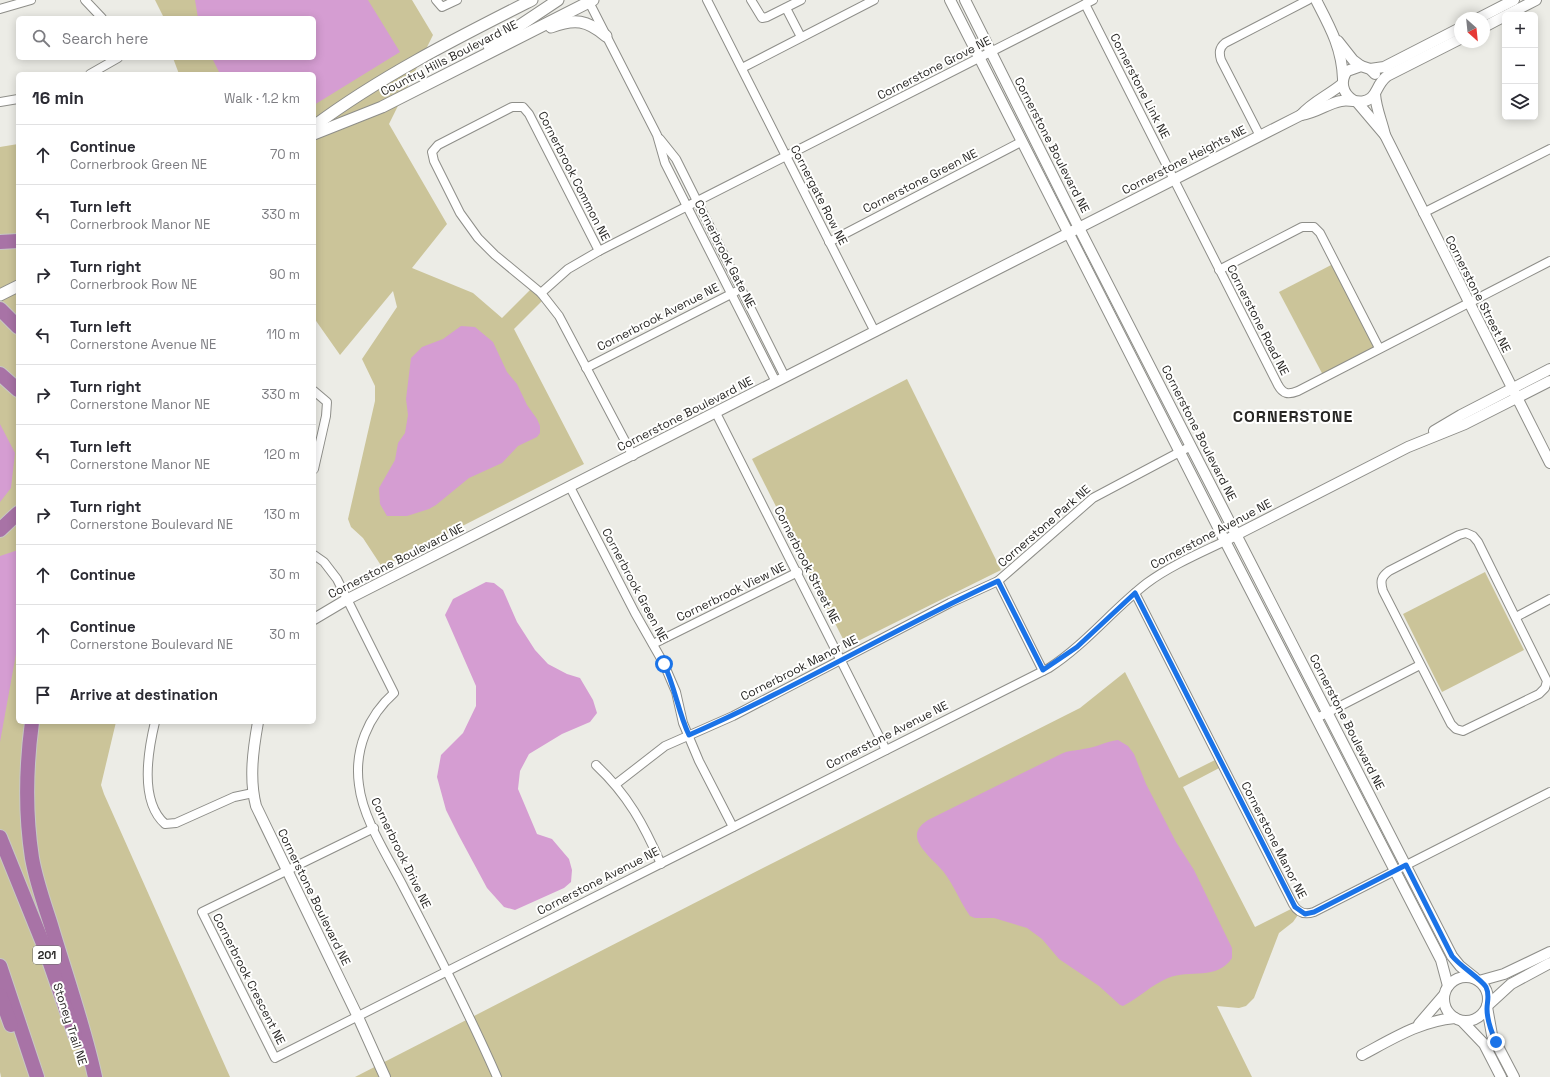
<!DOCTYPE html>
<html lang="en">
<head>
<meta charset="utf-8">
<style>
  :root { --surface:#fff; --page:#f7f7f7; --text:#2b2b33; --muted:#7c7c81; --line:#e1e1e2 }
  body { margin:0; font-family:"Space Grotesk",sans-serif; background:var(--page); color:var(--text) }
  .controls { position:absolute; right:12px; top:12px; display:grid; overflow:hidden; border-radius:6px; box-shadow:0 2px 10px #0003 }
  .controls button { width:36px; height:36px; display:grid; place-items:center; padding:0; border:0; border-bottom:1px solid var(--line); background:var(--surface); color:var(--text); font:20px sans-serif }
  .compass { position:absolute; left:1454px; top:12px; width:36px; height:36px; border-radius:50%; background:var(--surface); box-shadow:0 2px 10px #0003; rotate:153deg }
  .stop { position:absolute; width:12px; height:12px; margin:-9px; border:3px solid #1a73e8; border-radius:50%; background:#fff }
  .stop.end { background:#1a73e8; border-color:#fff; box-shadow:0 1px 4px #0008 }
  .list { margin:0; padding:0; list-style:none }
  h2 { display:flex; justify-content:space-between; align-items:center; height:52px; margin:0; padding:0 16px; font-size:17px }
  h2 small { font-size:13px; font-weight:400; color:var(--muted) }
  .list li { display:grid; grid-template-columns:26px 1fr auto; gap:12px; align-items:center; box-sizing:border-box; height:60px; padding:0 16px; border-top:1px solid var(--line) }
  .list b { display:block; font-size:15px; white-space:nowrap }
  .list p { margin:0; font-size:13px; white-space:nowrap; color:var(--muted) }
  .list em { font-size:13px; font-style:normal; color:var(--muted) }
  .icon { flex:none; width:22px; height:22px; fill:none; stroke:currentColor; stroke-width:2; stroke-linecap:round; stroke-linejoin:round }
  .map { position:relative; flex:none; width:1550px; height:1077px; overflow:hidden }
  .search { position:absolute; background:var(--surface); box-shadow:0 2px 10px #0003; left:16px; top:16px; width:300px; height:44px; display:flex; align-items:center; gap:10px; box-sizing:border-box; padding:0 14px; border-radius:6px; color:var(--muted); font-size:15px }
  .panel { position:absolute; background:var(--surface); box-shadow:0 2px 10px #0003; left:16px; top:72px; width:300px; height:652px; border-radius:6px }
  .map>svg:first-child { display:block }
  .green { fill:#cbc499 }
  .water { fill:#d59dd2 }
  .lines { fill:none; stroke-linecap:round; stroke-linejoin:round }
  .minor-casing { stroke:#8e8e89; stroke-width:10 }
  .tertiary-casing { stroke:#8e8e89; stroke-width:12 }
  .secondary-casing { stroke:#8e8e89; stroke-width:13 }
  .motorway-casing { stroke:#c7c7c6; stroke-width:16 }
  .minor { stroke:#fff; stroke-width:8 }
  .tertiary { stroke:#fff; stroke-width:10 }
  .secondary { stroke:#fff; stroke-width:11 }
  .motorway { stroke:#a873a6; stroke-width:14 }
  .route { stroke:#1a73e8; stroke-width:5 }
  .labels { text-anchor:middle; dominant-baseline:central; stroke-width:4; stroke-linejoin:round; paint-order:stroke }
  .shield { fill:#fffffe; stroke:#686866; stroke-width:1 }
  .shield-label { font-size:11px; font-weight:bold; fill:#282725 }
  .street-label { font-size:12px; fill:#282725; stroke:#fffffe }
  .district-label { font-size:16px; font-weight:bold; letter-spacing:1px; fill:#282725; stroke:#fffffe }
</style>
</head>
<body>
<div class="map">
<svg width="1550" height="1077" viewBox="0 0 1550 1077">
  <rect width="100%" height="100%" fill="#ecece6"/>
  <!-- green -->
  <g class="green">
    <polygon points="155,0 412,0 433,35 389,124 447,224 412,268 473,293 502,318 533,287 545,298 514,329 584,464 382,567 363,538 351,527 348,519 375,401 375,386 362,359 397,307 393,291 340,355 314,318 314,74 179,74 173,58 314,58 314,18 164,18"/>
    <polygon points="18,144 18,722 116,722 101,785 104,794 230,1077 1,1077 0,1072 0,147"/>
    <polygon points="1335,263 1379,348 1324,377 1279,292"/>
    <polygon points="907,379 1001,570 852,644 844,641 752,459"/>
    <polygon points="1485,572 1524,650 1442,692 1403,614"/>
    <polygon points="1125,672 1179,778 1219,758 1223,766 1183,787 1255,927 1295,907 1300,912 1293,922 1279,933 1254,998 1246,1006 1239,1008 1217,1006 1252,1077 355,1077 761,869 1080,708"/>
  </g>
  <!-- water -->
  <g class="water">
    <polygon points="195,0 368,0 400,52 314,105 314,74 220,74 212,58 314,58 314,18 198,18"/>
    <polygon points="461,326 475,327 493,342 507,372 517,384 527,405 537,419 540,426 540,433 537,437 518,446 502,463 469,478 436,505 429,509 407,516 387,516 380,504 379,488 395,460 398,443 405,433 408,415 406,399 411,358 422,347 443,339"/>
    <polygon points="0,424 15,453 11,488 0,502"/>
    <polygon points="18,550 18,643 0,742 0,556"/>
    <polygon points="486,582 494,583 503,590 517,622 535,650 548,664 567,674 580,678 593,700 597,713 590,722 562,734 529,754 520,771 518,789 537,834 552,839 569,859 572,870 571,882 564,888 515,910 504,907 487,888 458,834 446,810 437,777 441,755 463,733 476,706 476,686 445,615 453,599"/>
    <path d="M1118,740L1128,746L1134,754L1146,784L1176,842L1194,870L1232,948V958C1217,981 1190,969 1168,978C1151,985 1139,998 1123,1006L1120,1005L1099,986L1059,959L1042,939L1027,928L994,918H975L970,916C960,902 954,885 943,871C936,863 918,848 917,837C916,829 922,824 928,820L1061,754C1069,750 1075,751 1083,749C1096,748 1106,741 1118,740Z"/>
  </g>
  <g class="lines">
    <defs>
      <g id="minor">
        <polyline points="85,0 102,18"/>
        <polyline points="436,0 442,7 457,0"/>
        <polyline points="707,0 875,332"/>
        <polyline points="751,0 762,18 767,17 801,0"/>
        <polyline points="589,2 657,135 665,163 776,382"/>
        <path d="M1085,4L1278,385C1283,394 1288,395 1298,391L1550,261"/>
        <polyline points="786,8 801,37"/>
        <polyline points="0,9 31,0"/>
        <polyline points="742,68 874,0"/>
        <polyline points="90,74 118,58"/>
        <polyline points="0,102 18,99"/>
        <path d="M1260,136L1221,60C1219,53 1219,48 1225,43L1308,0"/>
        <polyline points="660,139 676,159 785,377"/>
        <polyline points="1423,213 1550,149"/>
        <polyline points="829,242 1021,142"/>
        <polyline points="599,251 529,114 523,107 512,107 438,145 432,152 434,161 460,213 478,238 495,255 541,293 559,316 633,456"/>
        <polyline points="1219,270 1302,227 1314,227 1320,233 1379,348"/>
        <polyline points="541,293 568,269 599,251 1093,0"/>
        <polyline points="586,368 735,292"/>
        <polyline points="314,391 327,402 326,416 314,469"/>
        <polyline points="716,413 886,750"/>
        <polyline points="570,487 635,613 664,664 676,692 683,723 699,761 733,827"/>
        <path d="M1466,533L1473,536L1478,542L1547,681L1545,688L1539,694L1463,731L1456,729L1451,724L1383,591C1380,581 1381,577 1389,571L1459,535Z"/>
        <path d="M314,555L324,562L337,579L394,693C368,716 354,750 359,785C363,820 389,858 405,890C437,951 469,1013 497,1077"/>
        <polyline points="998,581 1043,671"/>
        <path d="M1135,593L1293,904C1298,913 1305,915 1314,912L1550,792"/>
        <polyline points="1516,617 1550,599"/>
        <polyline points="653,644 798,572"/>
        <polyline points="1317,718 1420,665"/>
        <path d="M155,722C148,751 139,801 165,824L176,823L234,797L253,793"/>
        <path d="M596,765C628,795 644,825 661,864"/>
        <polyline points="616,784 665,746 733,716 950,603 998,581 1093,498 1191,446"/>
        <path d="M374,828L202,912L275,1058L1049,668C1086,644 1112,610 1147,583C1170,566 1198,554 1225,541"/>
      </g>
      <g id="tertiary">
        <polyline points="950,0 1225,541 1441,960 1448,986"/>
        <polyline points="965,0 1079,228 1452,956 1460,966 1475,978"/>
        <path d="M1316,0C1330,27 1342,48 1343,79"/>
        <polyline points="1507,15 1536,0"/>
        <polyline points="1479,18 1514,0"/>
        <polyline points="1484,27 1505,16"/>
        <polyline points="1338,41 1353,60 1361,66"/>
        <polyline points="1370,69 1384,67 1460,28"/>
        <path d="M1375,94C1376,109 1382,121 1385,135L1550,463"/>
        <path d="M1353,100C1342,93 1340,81 1347,71L1361,66L1370,69L1375,74"/>
        <polyline points="1357,102 1385,135"/>
        <path d="M1301,115C1312,102 1329,95 1342,84"/>
        <polyline points="1434,431 1461,415 1550,369"/>
        <polyline points="1230,538 1408,447 1465,424 1550,381"/>
        <path d="M314,619L346,600L1301,115C1317,113 1328,103 1341,101C1352,99 1362,105 1371,98C1378,92 1377,84 1387,76L1460,39"/>
        <path d="M258,722C253,750 249,779 256,806L358,1017L385,1077"/>
        <circle cx="1466" cy="999" r="22"/>
        <polyline points="1479,981 1504,974 1550,952"/>
        <polyline points="1487,1006 1511,984 1550,963"/>
        <polyline points="1487,1007 1492,1035 1514,1077"/>
        <polyline points="1462,1021 1484,1044 1501,1077"/>
        <polyline points="1419,1024 1444,995"/>
        <path d="M1362,1055C1392,1039 1420,1021 1455,1018"/>
      </g>
      <g id="secondary">
        <path d="M551,27C575,18 587,20 606,36"/>
        <polyline points="489,46 558,0"/>
        <path d="M314,126C381,76 457,38 532,0"/>
        <polyline points="314,134 382,107 593,0"/>
        <polyline points="0,295 18,286"/>
      </g>
      <g id="motorway">
        <polyline points="0,242 18,241"/>
        <polyline points="0,309 18,327"/>
        <polyline points="0,374 18,390"/>
        <polyline points="0,530 18,513"/>
        <path d="M32,722C26,767 25,813 32,858C36,881 44,903 51,925C66,976 84,1026 95,1077"/>
        <polyline points="0,837 44,946 75,1035"/>
        <polyline points="0,966 37,1077"/>
        <polyline points="0,995 11,1025"/>
      </g>
    </defs>
    <!-- minor casing -->
    <use href="#minor" class="minor-casing"/>
    <!-- tertiary casing -->
    <use href="#tertiary" class="tertiary-casing"/>
    <!-- secondary casing -->
    <use href="#secondary" class="secondary-casing"/>
    <!-- motorway casing -->
    <use href="#motorway" class="motorway-casing"/>
    <!-- minor -->
    <use href="#minor" class="minor"/>
    <!-- tertiary -->
    <use href="#tertiary" class="tertiary"/>
    <!-- secondary -->
    <use href="#secondary" class="secondary"/>
    <!-- motorway -->
    <use href="#motorway" class="motorway"/>
  </g>
  <g class="lines">
    <!-- route -->
    <path class="route" d="M664,664C675,687 678,712 689,735C794,689 894,629 998,581L1043,670L1077,647L1135,593L1295,907L1305,914L1314,912L1406,865L1452,956C1460,966 1481,979 1486,987C1490,995 1487,1001 1487,1009C1487,1020 1491,1031 1496,1042"/>
  </g>
  <g class="labels">
    <!-- shield labels -->
    <rect class="shield" x="33" y="946" width="28" height="18" rx="3"/>
    <g class="shield-label">
      <text x="47" y="955">201</text>
    </g>
    <!-- street labels -->
    <g class="street-label">
      <text transform="translate(449 58) rotate(-27)">Country Hills Boulevard NE</text>
      <text transform="translate(934 68) rotate(-27)">Cornerstone Grove NE</text>
      <text transform="translate(1140 86) rotate(63)">Cornerstone Link NE</text>
      <text transform="translate(1052 145) rotate(63)">Cornerstone Boulevard NE</text>
      <text transform="translate(1184 160) rotate(-27)">Cornerstone Heights NE</text>
      <text transform="translate(574 176) rotate(63)">Cornerbrook Common NE</text>
      <text transform="translate(920 181) rotate(-27)">Cornerstone Green NE</text>
      <text transform="translate(819 195) rotate(63)">Cornergate Row NE</text>
      <text transform="translate(725 254) rotate(63)">Cornerbrook Gate NE</text>
      <text transform="translate(1478 294) rotate(63)">Cornerstone Street NE</text>
      <text transform="translate(658 317) rotate(-27)">Cornerbrook Avenue NE</text>
      <text transform="translate(1258 320) rotate(63)">Cornerstone Road NE</text>
      <text transform="translate(685 414) rotate(-27)">Cornerstone Boulevard NE</text>
      <text transform="translate(1199 433) rotate(63)">Cornerstone Boulevard NE</text>
      <text transform="translate(1044 526) rotate(-41)">Cornerstone Park NE</text>
      <text transform="translate(1211 534) rotate(-28)">Cornerstone Avenue NE</text>
      <text transform="translate(396 561) rotate(-27)">Cornerstone Boulevard NE</text>
      <text transform="translate(807 565) rotate(63)">Cornerbrook Street NE</text>
      <text transform="translate(635 585) rotate(62)">Cornerbrook Green NE</text>
      <text transform="translate(731 592) rotate(-26)">Cornerbrook View NE</text>
      <text transform="translate(799 668) rotate(-27)">Cornerbrook Manor NE</text>
      <text transform="translate(1347 722) rotate(63)">Cornerstone Boulevard NE</text>
      <text transform="translate(887 735) rotate(-27)">Cornerstone Avenue NE</text>
      <text transform="translate(1274 840) rotate(63)">Cornerstone Manor NE</text>
      <text transform="translate(401 853) rotate(64)">Cornerbrook Drive NE</text>
      <text transform="translate(598 881) rotate(-27)">Cornerstone Avenue NE</text>
      <text transform="translate(314 897) rotate(64)">Cornerstone Boulevard NE</text>
      <text transform="translate(249 979) rotate(63)">Cornerbrook Crescent NE</text>
      <text transform="translate(70 1024) rotate(72)">Stoney Trail NE</text>
    </g>
    <!-- district labels -->
    <g class="district-label">
      <text x="1293" y="416">CORNERSTONE</text>
    </g>
  </g>
</svg>
<div class="controls">
<button>+</button>
<button>−</button>
<button><svg class="icon" aria-label="layers" viewBox="0 0 24 24"><path d="M12 4l9 5-9 5-9-5zM3 14l9 5 9-5"/></svg></button>
</div>
<svg class="compass" viewBox="-18 -18 36 36"><path d="M0-13l5 13h-10z" fill="#e53935"/><path d="M0 13l5-13h-10z" fill="#7c7c81"/></svg>
<div class="stop" style="left:664px;top:664px"></div>
<div class="stop end" style="left:1496px;top:1042px"></div>
<div class="search"><svg class="icon" aria-label="search" viewBox="0 0 24 24"><circle cx="10" cy="10" r="6"/><path d="M15 15l6 6"/></svg>Search here</div>
<section class="panel">
<h2>16 min<small>Walk · 1.2 km</small></h2>
<ul class="list">
<li><svg class="icon" aria-label="ahead" viewBox="0 0 24 24"><path d="M12 20V5M6 11l6-6 6 6"/></svg><div><b>Continue</b><p>Cornerbrook Green NE</p></div><em>70 m</em></li>
<li><svg class="icon" aria-label="left" viewBox="0 0 24 24"><path d="M17 20v-9H6M10 6l-5 5 5 5"/></svg><div><b>Turn left</b><p>Cornerbrook Manor NE</p></div><em>330 m</em></li>
<li><svg class="icon" aria-label="right" viewBox="0 0 24 24"><path d="M7 20v-9h11M14 6l5 5-5 5"/></svg><div><b>Turn right</b><p>Cornerbrook Row NE</p></div><em>90 m</em></li>
<li><svg class="icon" aria-label="left" viewBox="0 0 24 24"><path d="M17 20v-9H6M10 6l-5 5 5 5"/></svg><div><b>Turn left</b><p>Cornerstone Avenue NE</p></div><em>110 m</em></li>
<li><svg class="icon" aria-label="right" viewBox="0 0 24 24"><path d="M7 20v-9h11M14 6l5 5-5 5"/></svg><div><b>Turn right</b><p>Cornerstone Manor NE</p></div><em>330 m</em></li>
<li><svg class="icon" aria-label="left" viewBox="0 0 24 24"><path d="M17 20v-9H6M10 6l-5 5 5 5"/></svg><div><b>Turn left</b><p>Cornerstone Manor NE</p></div><em>120 m</em></li>
<li><svg class="icon" aria-label="right" viewBox="0 0 24 24"><path d="M7 20v-9h11M14 6l5 5-5 5"/></svg><div><b>Turn right</b><p>Cornerstone Boulevard NE</p></div><em>130 m</em></li>
<li><svg class="icon" aria-label="ahead" viewBox="0 0 24 24"><path d="M12 20V5M6 11l6-6 6 6"/></svg><div><b>Continue</b></div><em>30 m</em></li>
<li><svg class="icon" aria-label="ahead" viewBox="0 0 24 24"><path d="M12 20V5M6 11l6-6 6 6"/></svg><div><b>Continue</b><p>Cornerstone Boulevard NE</p></div><em>30 m</em></li>
<li><svg class="icon" aria-label="arrive" viewBox="0 0 24 24"><path d="M6 21V4h12l-3 4 3 4H6"/></svg><div><b>Arrive at destination</b></div></li>
</ul>
</section>
</div>
</body>
</html>
